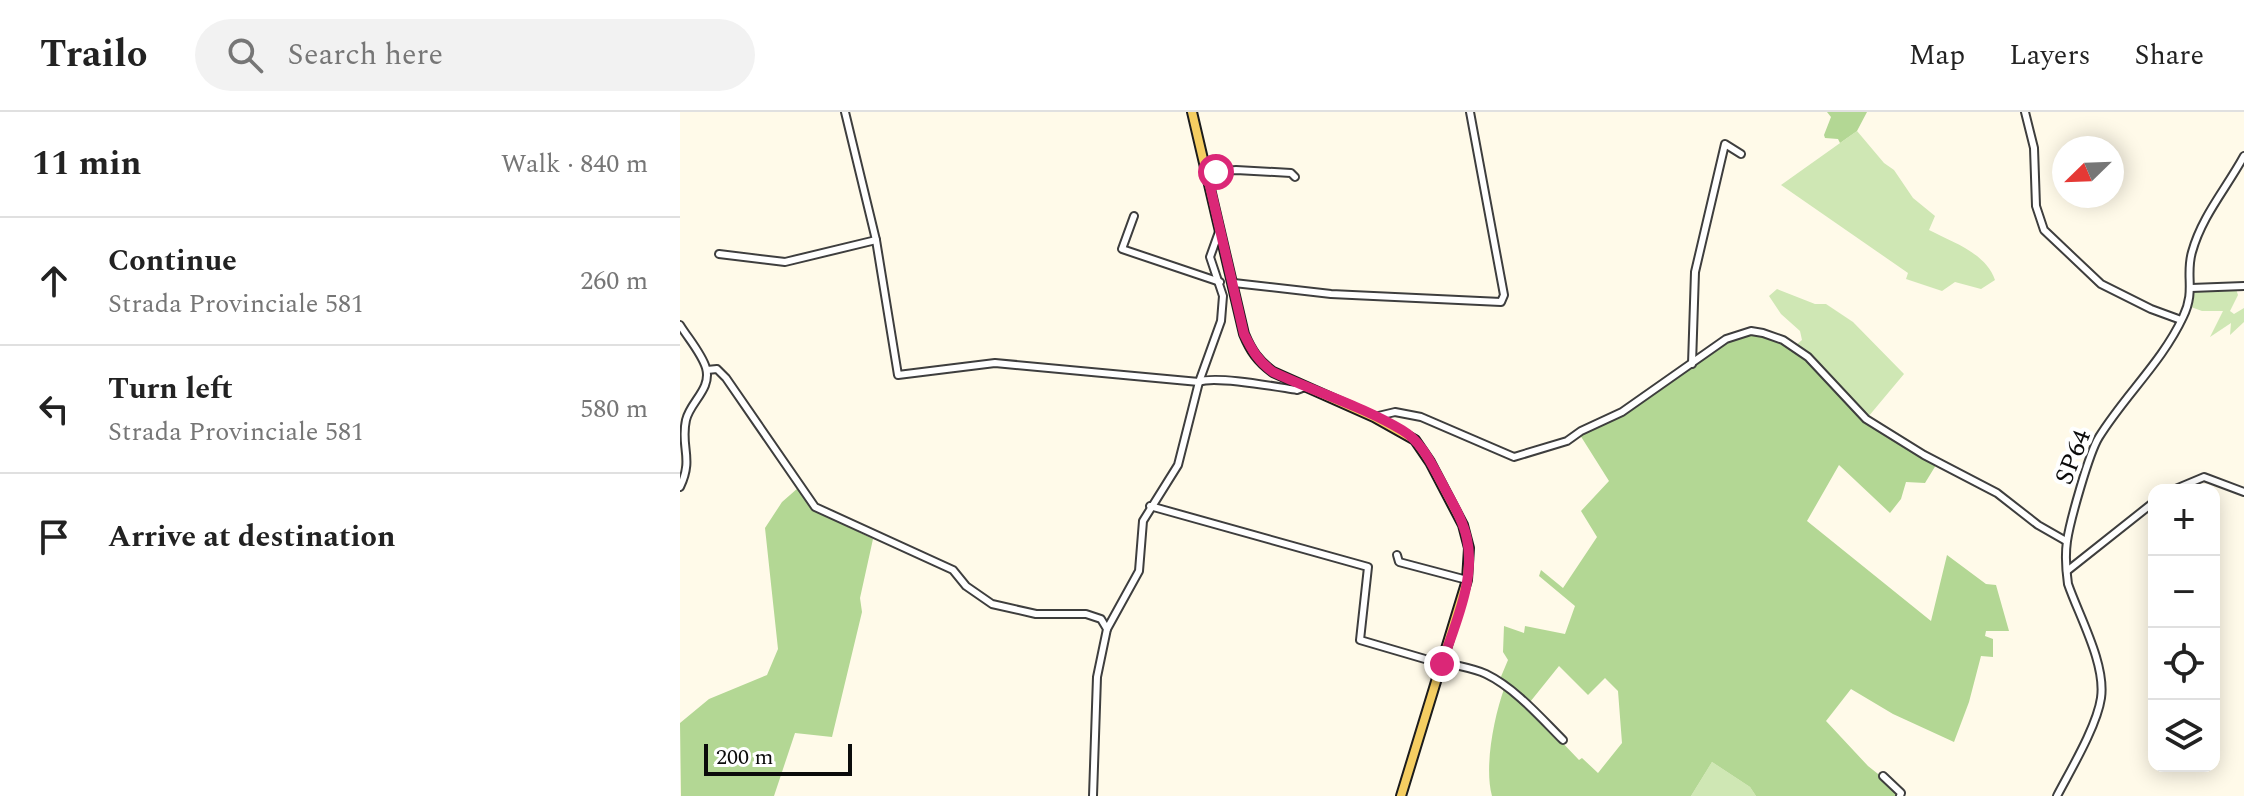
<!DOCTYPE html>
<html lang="en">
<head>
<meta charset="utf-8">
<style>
  :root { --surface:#fff; --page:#f2f2f2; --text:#222; --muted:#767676; --line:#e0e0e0 }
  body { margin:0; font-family:Spectral,serif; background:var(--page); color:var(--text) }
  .controls { position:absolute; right:24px; bottom:24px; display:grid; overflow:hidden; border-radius:16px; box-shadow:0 4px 20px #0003 }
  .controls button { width:72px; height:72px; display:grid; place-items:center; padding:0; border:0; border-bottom:2px solid var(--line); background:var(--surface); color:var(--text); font:40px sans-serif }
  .compass { position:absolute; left:1372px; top:24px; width:72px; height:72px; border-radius:50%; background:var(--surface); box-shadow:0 4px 20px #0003; rotate:247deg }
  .scale { position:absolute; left:24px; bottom:20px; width:148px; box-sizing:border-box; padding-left:8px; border:4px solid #0b0b0b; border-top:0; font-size:22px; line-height:28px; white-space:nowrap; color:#0b0b0b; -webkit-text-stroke:6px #fff; paint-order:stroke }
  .stop { position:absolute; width:24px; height:24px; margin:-18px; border:6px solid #db2777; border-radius:50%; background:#fff }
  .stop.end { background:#db2777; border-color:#fff; box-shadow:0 2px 8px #0008 }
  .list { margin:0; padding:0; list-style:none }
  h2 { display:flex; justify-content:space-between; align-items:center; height:104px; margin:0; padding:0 32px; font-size:34px }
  h2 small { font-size:26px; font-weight:400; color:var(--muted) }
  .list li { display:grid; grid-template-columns:52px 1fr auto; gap:24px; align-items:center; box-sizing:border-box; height:128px; padding:0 32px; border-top:2px solid var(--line) }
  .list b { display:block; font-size:30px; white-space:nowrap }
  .list p { margin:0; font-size:26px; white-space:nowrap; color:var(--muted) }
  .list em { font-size:26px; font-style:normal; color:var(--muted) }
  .icon { flex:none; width:44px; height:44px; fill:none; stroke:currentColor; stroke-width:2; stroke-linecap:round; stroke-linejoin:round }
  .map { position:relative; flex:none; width:1564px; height:684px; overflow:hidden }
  header { display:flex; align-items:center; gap:48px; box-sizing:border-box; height:112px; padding:0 40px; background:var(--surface); border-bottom:2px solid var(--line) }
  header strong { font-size:38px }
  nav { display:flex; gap:44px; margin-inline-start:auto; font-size:28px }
  .search { width:560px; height:72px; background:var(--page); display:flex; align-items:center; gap:20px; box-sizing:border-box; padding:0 28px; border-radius:44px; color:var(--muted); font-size:30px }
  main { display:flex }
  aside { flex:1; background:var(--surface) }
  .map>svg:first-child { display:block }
  .green { fill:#cfe7b4 }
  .forest { fill:#b3d794 }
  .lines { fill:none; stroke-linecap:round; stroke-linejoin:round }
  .minor-casing { stroke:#3e3e3e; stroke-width:10 }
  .major-casing { stroke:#1c1c1c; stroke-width:12 }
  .minor { stroke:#fff; stroke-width:6 }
  .major { stroke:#f5ce62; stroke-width:8 }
  .route { stroke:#db2777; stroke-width:10 }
  .labels { text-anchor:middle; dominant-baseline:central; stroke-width:8; stroke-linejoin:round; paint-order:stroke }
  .street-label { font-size:26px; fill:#0b0b0b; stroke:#fff }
</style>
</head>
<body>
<header>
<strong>Trailo</strong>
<div class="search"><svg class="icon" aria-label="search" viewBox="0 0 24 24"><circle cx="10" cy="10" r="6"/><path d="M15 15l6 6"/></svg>Search here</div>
<nav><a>Map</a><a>Layers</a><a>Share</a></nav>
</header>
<main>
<aside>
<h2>11 min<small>Walk · 840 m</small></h2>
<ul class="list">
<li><svg class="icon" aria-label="ahead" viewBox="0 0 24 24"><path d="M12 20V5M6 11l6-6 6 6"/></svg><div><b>Continue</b><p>Strada Provinciale 581</p></div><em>260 m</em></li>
<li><svg class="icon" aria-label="left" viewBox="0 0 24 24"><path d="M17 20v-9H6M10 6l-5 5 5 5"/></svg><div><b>Turn left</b><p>Strada Provinciale 581</p></div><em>580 m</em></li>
<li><svg class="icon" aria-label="arrive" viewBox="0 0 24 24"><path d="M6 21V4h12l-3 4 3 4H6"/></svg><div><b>Arrive at destination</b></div></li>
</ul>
</aside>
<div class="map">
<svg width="1564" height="684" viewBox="0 0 1564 684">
  <rect width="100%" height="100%" fill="#fffae9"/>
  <!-- green -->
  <g class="green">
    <path d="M1177,19L1204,51L1214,58L1233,86L1255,104L1249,118C1272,130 1306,141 1315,168L1301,177L1275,170L1262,179L1226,167L1228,161L1101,73Z"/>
    <polygon points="1097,177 1135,192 1146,192 1173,210 1224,262 1188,305 1183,303 1135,247 1116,233 1122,228 1120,219 1101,202 1089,184"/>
    <polygon points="1556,177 1558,183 1550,199 1554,202 1564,196 1564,210 1550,223 1551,211 1530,225 1543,199 1522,199 1511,195 1515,178"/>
    <polygon points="1032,650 1070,675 1076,684 1011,684"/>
  </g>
  <!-- forest -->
  <g class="forest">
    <polygon points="1147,0 1187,0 1177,19 1160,31 1158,27 1145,26 1144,23 1151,5"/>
    <path d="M1076,222L1119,239L1132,250L1188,311L1256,353L1245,371L1226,370L1221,387L1210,401L1159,353L1127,409L1251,509L1267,443L1306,472L1316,473L1329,519H1306L1305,524L1313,527V545L1301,544L1289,590L1274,630L1213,602L1171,577L1146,609L1188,654L1217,677L1220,684H1076L1070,675L1032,650L1011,684H812C804,655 814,605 824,577L854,601L899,648L902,646L918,661L942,631L938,579L925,566L908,583L879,554L850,590L820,567L828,548L823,540L824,514L844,521L845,514L885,522L895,494L859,464L861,458L883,476L917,425L901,399L929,369L900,323L940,304L1045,231L1062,224Z"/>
    <polygon points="118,376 142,402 193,427 180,486 182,500 152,625 115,621 94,684 1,684 0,611 29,587 87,563 98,537 85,416 102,390"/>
  </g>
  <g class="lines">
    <defs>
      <g id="minor">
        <path d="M165,0L196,128L218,263L315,251L519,270C534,263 597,275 617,278L625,275"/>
        <polyline points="1345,0 1354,36 1356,94 1364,118 1421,172 1471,197 1501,208"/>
        <polyline points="527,61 556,58 611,61 615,65"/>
        <polyline points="454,104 442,137 540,170"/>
        <polyline points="39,142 105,150 196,128"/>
        <polyline points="554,171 651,182 821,190 824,183 790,0"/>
        <polyline points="1511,176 1564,174"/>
        <path d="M0,213C8,226 22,242 26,256C32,277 10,290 6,308C0,335 14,346 0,375"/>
        <polyline points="1012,252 1015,160 1045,32 1061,42"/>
        <polyline points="27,258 37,257 46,266 135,395 273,458 286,474 312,492 356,502 406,502 421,507 427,517 417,565 413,684"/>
        <polyline points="694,305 715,300 741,305 834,345 887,329 901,319 942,300 1046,227 1071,219 1083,221 1103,228 1128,245 1186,307 1244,343 1317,381 1358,413 1386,429"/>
        <polyline points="1493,378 1524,365 1564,380"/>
        <polyline points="470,394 688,455 680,528 762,552"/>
        <polyline points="717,443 719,450 787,468"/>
        <polyline points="1387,459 1474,390"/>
        <polyline points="427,517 459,459 463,409 498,353 519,270 541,209 543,184 530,145 540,117"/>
        <path d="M763,550C777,554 793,556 806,562C835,576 860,605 883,628"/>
        <polyline points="1203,664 1221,681 1220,684"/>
        <path d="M1377,684C1390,659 1417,614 1421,586C1426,552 1399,504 1388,472C1386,458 1385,443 1387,429C1390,409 1409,341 1419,325C1445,283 1482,250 1503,205C1516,178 1505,164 1512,140C1522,104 1546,77 1564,44"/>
      </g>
      <path id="major" d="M512,0L564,222C571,239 578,249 593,260L694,305L735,328L750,350L783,413L789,436L787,468L721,684"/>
    </defs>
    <!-- minor casing -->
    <use href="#minor" class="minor-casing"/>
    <!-- major casing -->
    <use href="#major" class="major-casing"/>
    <!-- minor -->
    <use href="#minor" class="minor"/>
    <!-- major -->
    <use href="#major" class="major"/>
  </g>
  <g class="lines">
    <!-- route -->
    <path class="route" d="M536,60L527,61L564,222C572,238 578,249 593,260C635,280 682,294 722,318C742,330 751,351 762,371C771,389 783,407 787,427C796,468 774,514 762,552"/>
  </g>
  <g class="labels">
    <!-- street labels -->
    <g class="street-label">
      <text transform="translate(1393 345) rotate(-69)">SP64</text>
    </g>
  </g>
</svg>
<div class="controls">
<button>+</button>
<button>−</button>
<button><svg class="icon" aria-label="locate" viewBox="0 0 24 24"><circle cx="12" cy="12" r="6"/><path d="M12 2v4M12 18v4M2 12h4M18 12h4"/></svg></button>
<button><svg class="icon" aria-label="layers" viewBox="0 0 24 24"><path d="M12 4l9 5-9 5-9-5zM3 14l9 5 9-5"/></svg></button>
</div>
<svg class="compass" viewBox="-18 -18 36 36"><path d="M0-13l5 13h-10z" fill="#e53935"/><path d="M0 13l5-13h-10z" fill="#767676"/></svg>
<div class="scale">200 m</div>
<div class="stop" style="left:536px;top:60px"></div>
<div class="stop end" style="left:762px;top:552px"></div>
</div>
</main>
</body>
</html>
